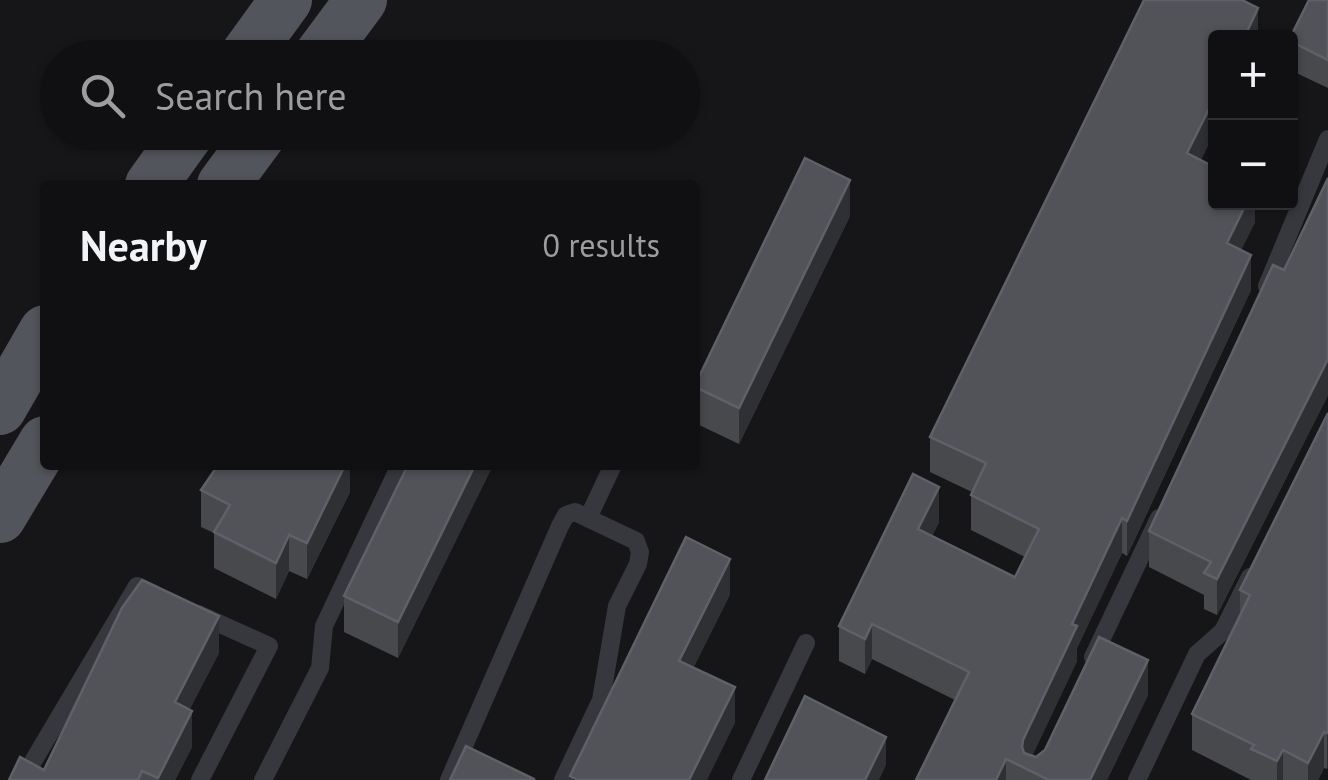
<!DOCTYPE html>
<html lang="en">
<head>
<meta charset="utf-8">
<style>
  :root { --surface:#101012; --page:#1e1e20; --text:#f1f3f6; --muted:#9c9d9f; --line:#303032 }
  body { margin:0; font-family:"PT Sans",sans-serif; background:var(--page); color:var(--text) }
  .controls { position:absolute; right:30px; top:30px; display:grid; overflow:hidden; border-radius:10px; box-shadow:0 2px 8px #0004 }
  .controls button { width:90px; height:90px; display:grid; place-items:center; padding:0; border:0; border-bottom:2px solid var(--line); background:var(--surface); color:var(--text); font:50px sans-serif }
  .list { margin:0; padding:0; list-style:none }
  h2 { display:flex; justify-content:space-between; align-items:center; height:130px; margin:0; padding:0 40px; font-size:42px }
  h2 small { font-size:32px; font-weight:400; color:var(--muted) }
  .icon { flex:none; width:55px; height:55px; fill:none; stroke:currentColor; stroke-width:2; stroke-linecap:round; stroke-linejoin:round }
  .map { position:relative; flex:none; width:1328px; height:780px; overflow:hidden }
  .search { position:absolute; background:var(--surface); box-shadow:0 2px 8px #0004; left:40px; top:40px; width:660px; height:110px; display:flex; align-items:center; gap:25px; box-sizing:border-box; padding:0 35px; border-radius:55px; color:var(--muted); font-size:38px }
  .panel { position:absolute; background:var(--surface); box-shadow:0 2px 8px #0004; left:40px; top:180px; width:660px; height:290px; border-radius:10px }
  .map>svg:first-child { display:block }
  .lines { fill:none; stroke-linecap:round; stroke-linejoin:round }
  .lane { stroke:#37383d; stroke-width:18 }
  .primary { stroke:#53555c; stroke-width:52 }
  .wall { fill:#47494d }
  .shaded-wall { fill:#2f3033 }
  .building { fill:#525359; stroke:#5f6168; stroke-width:2.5 }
</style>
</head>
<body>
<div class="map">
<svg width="1328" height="780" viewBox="0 0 1328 780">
  <rect width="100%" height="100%" fill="#161618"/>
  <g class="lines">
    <!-- lane -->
    <g class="lane">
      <polyline points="1267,286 1328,139"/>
      <polyline points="588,518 613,465"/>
      <polyline points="198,614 269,646 200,780"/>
      <polyline points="1093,657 1159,518"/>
      <polyline points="22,780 137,586 156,595"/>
      <polyline points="263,780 320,668 324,626 400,465"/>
      <polyline points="449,780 560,526 566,515 575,512 636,541 640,552 638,564 617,606 601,700 563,780"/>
      <polyline points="741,780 806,643"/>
      <polyline points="1137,780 1197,654 1223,631 1250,577"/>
    </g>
    <!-- primary -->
    <g class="primary">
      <polyline points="244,58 286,0"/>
      <polyline points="318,58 361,0"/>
      <polyline points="151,185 189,132"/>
      <polyline points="223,185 262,132"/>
      <polyline points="0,409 45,331"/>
      <polyline points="0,517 45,442"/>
    </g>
  </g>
  <!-- wall -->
  <g class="wall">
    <polygon points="1144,0 1242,0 1258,8 1258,38 1216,38 1216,130 1200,160 1216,168 1216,202 1255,202 1255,222 1241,250 1251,255 1251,290 1127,556 1122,553 1077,648 1077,661 1032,756 1036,757 1045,750 1099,637 1148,660 1148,695 1107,780 916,780 955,700 872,659 865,674 839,661 839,626 913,474 939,487 939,522 932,536 1015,577 1025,557 971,530 971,495 972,492 930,472 930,437"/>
    <polygon points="1328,0 1328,88 1290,70 1290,38"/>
    <polygon points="1328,178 1328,395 1217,615 1204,609 1204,595 1149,567 1149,531 1284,270"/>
    <polygon points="850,216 739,444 695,423 695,385"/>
    <polygon points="1328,413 1328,766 1327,769 1324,768 1318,780 1251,780 1192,750 1192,714 1240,616 1240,590"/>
    <polygon points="350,465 350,492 307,579 289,571 276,599 214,568 214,533 201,527 201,490"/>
    <polygon points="408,465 493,465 398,658 344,632 344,596"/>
    <polygon points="219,653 189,710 192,747 175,780 9,780 44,770"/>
  </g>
  <!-- shaded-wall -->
  <g class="shaded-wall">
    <polygon points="1258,8 1258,38 1244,38"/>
    <polygon points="1216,95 1216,130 1187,188 1187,153"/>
    <polygon points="850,180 850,216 739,444 739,408"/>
    <polygon points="1247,202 1255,202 1255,222 1227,278 1227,243"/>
    <polygon points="1251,255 1251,290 1127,556 1127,521"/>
    <polygon points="1328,359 1328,395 1217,615 1217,579"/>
    <polygon points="345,465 350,465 350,492 307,579 307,543"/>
    <polygon points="475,465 493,465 398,658 398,622"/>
    <polygon points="939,487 939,522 918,564 918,529"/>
    <polygon points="1122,518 1122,553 1077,648 1077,661 1026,769 1022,747 1023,740 1072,624"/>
    <polygon points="289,535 289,571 276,599 276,563"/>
    <polygon points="730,559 730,595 679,697 679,661"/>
    <polygon points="219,616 219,653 175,738 175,702"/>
    <polygon points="872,624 872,659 865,674 865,639"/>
    <polygon points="1148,660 1148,695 1107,780 1090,780"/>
    <polygon points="735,687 735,723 707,780 689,780"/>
    <polygon points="192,711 192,747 175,780 158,780"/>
    <polygon points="1328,730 1328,766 1327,769 1327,733"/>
    <polygon points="1324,732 1324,768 1318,780 1308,780 1308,763"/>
    <polygon points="886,737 886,765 879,780 865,780"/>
    <polygon points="1283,750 1283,780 1277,780 1277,761"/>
    <polygon points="1006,759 1006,780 996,780"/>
  </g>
  <!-- building -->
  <g class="building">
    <polygon points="1144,0 1242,0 1258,8 1244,38 1216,38 1216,95 1187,153 1216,168 1216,202 1247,202 1227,243 1251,255 1127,521 1122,518 1072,624 1077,626 1023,740 1022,747 1024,753 1036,757 1045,750 1099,637 1148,660 1090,780 1049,780 1006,759 996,780 916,780 969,672 872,624 865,639 839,626 913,474 939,487 918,529 1015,577 1039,529 971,495 986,463 930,437"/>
    <polygon points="1309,0 1328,0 1328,60 1290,41 1290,38"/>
    <polygon points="805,158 850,180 739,408 695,387 695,385"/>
    <polygon points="1328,178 1328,359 1217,579 1204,573 1211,562 1149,531 1273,265 1284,270"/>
    <polygon points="1328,413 1328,730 1327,733 1324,732 1308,763 1283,750 1277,761 1251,749 1254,745 1192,714 1250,595 1240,590"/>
    <polygon points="218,465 345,465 307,543 289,535 276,563 214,532 230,505 201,490"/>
    <polygon points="408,465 475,465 398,622 344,596"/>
    <polygon points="686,537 730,559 679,661 735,687 689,780 578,780 570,776"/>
    <polygon points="142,580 219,616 175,702 192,711 158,778 142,771 138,780 9,780 20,757 44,770 122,608"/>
    <polygon points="805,696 886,737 865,780 765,780"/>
    <polygon points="466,746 534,779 534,780 450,780"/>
  </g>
</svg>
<div class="controls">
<button>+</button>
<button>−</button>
</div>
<div class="search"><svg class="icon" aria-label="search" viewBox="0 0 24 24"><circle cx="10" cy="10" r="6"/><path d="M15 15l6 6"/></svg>Search here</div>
<section class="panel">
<h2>Nearby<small>0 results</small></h2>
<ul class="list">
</ul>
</section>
</div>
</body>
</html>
